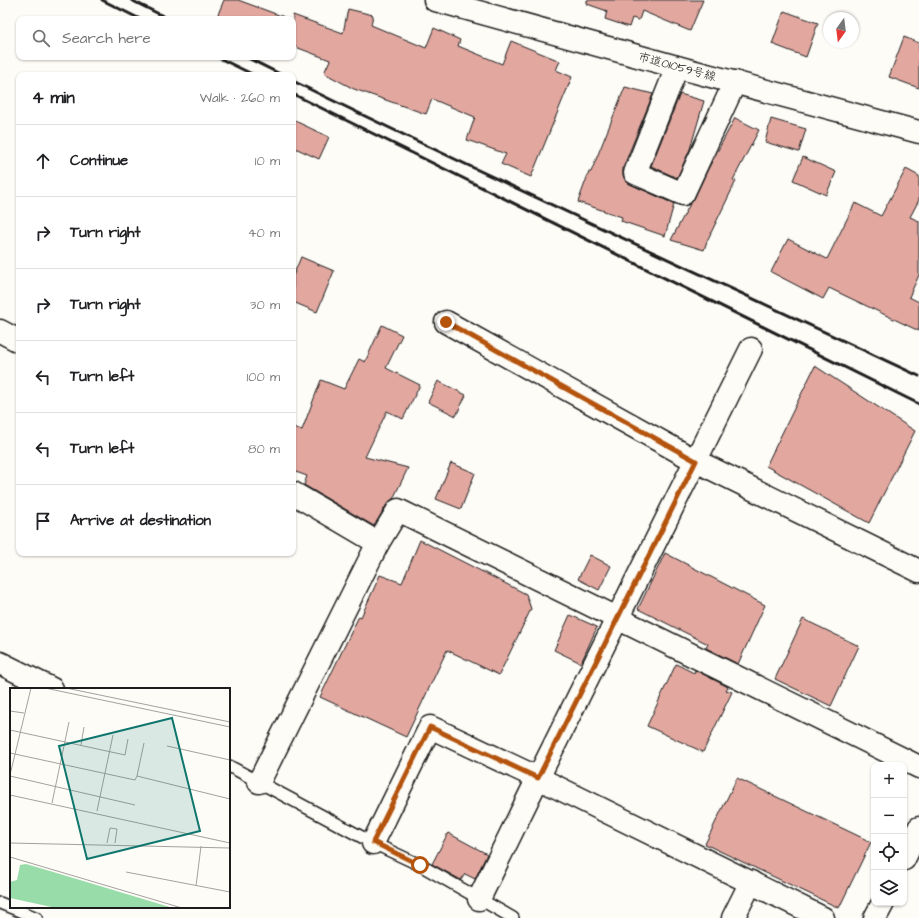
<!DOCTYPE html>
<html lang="en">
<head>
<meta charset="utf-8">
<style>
  :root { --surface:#fff; --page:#f6f6f6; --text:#202124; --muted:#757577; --line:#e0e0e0 }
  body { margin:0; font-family:"Architects Daughter","Klee One",sans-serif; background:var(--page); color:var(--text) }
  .controls { position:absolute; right:12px; bottom:12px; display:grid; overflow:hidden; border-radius:8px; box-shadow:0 1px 3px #0004 }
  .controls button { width:36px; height:36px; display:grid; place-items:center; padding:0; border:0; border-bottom:1px solid var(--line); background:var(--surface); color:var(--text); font:20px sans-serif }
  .compass { position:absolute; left:823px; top:12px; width:36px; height:36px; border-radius:50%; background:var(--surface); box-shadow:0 1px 3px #0004; rotate:194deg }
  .stop { position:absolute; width:12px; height:12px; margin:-9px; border:3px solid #b45309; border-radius:50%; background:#fff }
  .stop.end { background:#b45309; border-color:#fff; box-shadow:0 1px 4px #0008 }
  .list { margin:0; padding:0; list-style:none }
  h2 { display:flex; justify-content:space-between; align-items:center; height:52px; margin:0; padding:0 16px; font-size:17px }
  h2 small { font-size:13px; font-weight:400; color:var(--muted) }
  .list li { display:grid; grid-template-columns:26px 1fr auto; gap:12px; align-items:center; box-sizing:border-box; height:72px; padding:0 16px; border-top:1px solid var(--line) }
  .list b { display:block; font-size:15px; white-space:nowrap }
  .list em { font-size:13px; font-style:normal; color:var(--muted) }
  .icon { flex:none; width:22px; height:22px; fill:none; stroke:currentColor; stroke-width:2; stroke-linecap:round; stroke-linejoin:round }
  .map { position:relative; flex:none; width:919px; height:918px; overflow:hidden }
  .search { position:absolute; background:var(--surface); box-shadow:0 1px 3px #0004; left:16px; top:16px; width:280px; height:44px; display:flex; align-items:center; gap:10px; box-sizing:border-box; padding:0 14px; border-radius:8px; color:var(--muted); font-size:15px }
  .panel { position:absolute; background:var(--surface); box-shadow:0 1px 3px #0004; left:16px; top:72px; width:280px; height:484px; border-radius:8px }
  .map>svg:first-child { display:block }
  .building { fill:#e2a8a0; stroke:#1c1c1c }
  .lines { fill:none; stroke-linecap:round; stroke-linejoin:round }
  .service-casing { stroke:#1c1c1c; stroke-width:14 }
  .minor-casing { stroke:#1c1c1c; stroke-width:25 }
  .tertiary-casing { stroke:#1c1c1c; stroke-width:25 }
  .service { stroke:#fdfcf7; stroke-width:11 }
  .minor { stroke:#fdfcf7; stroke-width:22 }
  .tertiary { stroke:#fdfcf7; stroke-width:22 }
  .rail { stroke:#1c1c1c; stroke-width:3 }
  .route { stroke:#b45309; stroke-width:5 }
  .labels { text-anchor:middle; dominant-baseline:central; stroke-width:3; stroke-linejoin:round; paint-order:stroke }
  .street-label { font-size:12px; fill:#1c1c1c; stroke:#fdfcf7 }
  .inset-road { fill:none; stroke:#a3a29f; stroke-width:1 }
  .view { fill:#0f766e; fill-opacity:0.15; stroke:#0f766e; stroke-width:2 }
  .inset-edge { fill:none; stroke:#1c1c1c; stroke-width:2 }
</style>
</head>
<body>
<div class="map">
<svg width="919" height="918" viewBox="0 0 919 918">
  <rect width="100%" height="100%" fill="#fdfcf7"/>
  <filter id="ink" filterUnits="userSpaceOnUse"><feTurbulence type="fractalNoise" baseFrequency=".025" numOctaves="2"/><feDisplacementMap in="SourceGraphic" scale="8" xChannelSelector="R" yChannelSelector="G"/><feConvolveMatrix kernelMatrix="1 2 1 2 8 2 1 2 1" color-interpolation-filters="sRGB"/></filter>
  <g filter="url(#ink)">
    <!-- building -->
    <g class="building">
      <polygon points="224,0 238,0 284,17 284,19 216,19"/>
      <polygon points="587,0 703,0 690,31 642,11 639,20 632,18 629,27 605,19 607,11 587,4"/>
      <polygon points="348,9 373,15 371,25 426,48 434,28 460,40 458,46 502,64 511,41 560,61 556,70 572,77 531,177 501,164 506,154 467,140 475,117 432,99 426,114 354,89 324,73 330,60 293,46 293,15 343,33"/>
      <polygon points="784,11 818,23 806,57 772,44"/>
      <polygon points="904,37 919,43 919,88 889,77"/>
      <polygon points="625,87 653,94 623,168 623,174 625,180 630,184 674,204 665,236 621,221 622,217 578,202 589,172 591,172"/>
      <polygon points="680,94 704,101 690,149 677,178 651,166"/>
      <polygon points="735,118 759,130 733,180 736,181 707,241 704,250 671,240 690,204 694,199 708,169"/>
      <polygon points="771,119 806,129 799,152 765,142"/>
      <polygon points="293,120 329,137 319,159 293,147"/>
      <polygon points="803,157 836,172 826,195 793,180"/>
      <polygon points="906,169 919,176 919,200 910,217 919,221 919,275 909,297 919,302 919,331 829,288 823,299 771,272 788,239 827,259 855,203 881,216"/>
      <polygon points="301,257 334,271 317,312 293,302 293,276"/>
      <polygon points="382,325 402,335 386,368 420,385 403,419 387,411 365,457 408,468 393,499 387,504 374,526 304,485 307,476 293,471 293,427 302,430 321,380 344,389 359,359 365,362"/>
      <polygon points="815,366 915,431 869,523 766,466"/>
      <polygon points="438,381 466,395 456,416 428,402"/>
      <polygon points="451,463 475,473 461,509 436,499"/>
      <polygon points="420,540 526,594 531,609 499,675 447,650 406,737 320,697 359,616 361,617 380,575 402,583"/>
      <polygon points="665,553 765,605 738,664 706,648 708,644 638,609"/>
      <polygon points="590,555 611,566 599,590 578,579"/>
      <polygon points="570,615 597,627 581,663 554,650"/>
      <polygon points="803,619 859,646 831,706 775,679"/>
      <polygon points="676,664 694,673 695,670 728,687 726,690 732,692 703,752 647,726"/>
      <polygon points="737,778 871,842 839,908 705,844"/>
      <polygon points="448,833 487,854 475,879 465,874 461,880 432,864"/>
    </g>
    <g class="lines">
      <defs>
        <g id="service">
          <polyline points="229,766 373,843 420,865 513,918"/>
          <polyline points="0,903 37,918"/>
        </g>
        <g id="minor">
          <polyline points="677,67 635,173 683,194 735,82"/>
          <polyline points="446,322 696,461 919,571"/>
          <polyline points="0,331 19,341"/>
          <polyline points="293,493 378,543 398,510 919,767"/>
          <polyline points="0,663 52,689"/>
          <polyline points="259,782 378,543"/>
          <polyline points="373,843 430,727 538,778 823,918"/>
          <polyline points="904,859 919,828"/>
          <polyline points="479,899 538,778 751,349"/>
          <polyline points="733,918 751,882"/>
          <polyline points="875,918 883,903"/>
        </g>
        <polyline id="tertiary" points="435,0 677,67 919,132"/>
      </defs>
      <!-- service casing -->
      <use href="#service" class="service-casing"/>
      <!-- minor casing -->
      <use href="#minor" class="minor-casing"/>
      <!-- tertiary casing -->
      <use href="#tertiary" class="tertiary-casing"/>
      <!-- service -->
      <use href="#service" class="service"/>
      <!-- minor -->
      <use href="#minor" class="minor"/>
      <!-- tertiary -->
      <use href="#tertiary" class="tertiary"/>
      <!-- rail -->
      <g class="rail">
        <polyline points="102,0 140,19"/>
        <polyline points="131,0 169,19"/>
        <polyline points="217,57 254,75"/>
        <polyline points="246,57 282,75"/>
        <path d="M293,81C500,183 710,278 919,376"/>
        <polyline points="293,94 919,404"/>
      </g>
    </g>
  </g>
  <g class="lines" filter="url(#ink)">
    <!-- route -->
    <polyline class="route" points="420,865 373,842 430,727 538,778 696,461 446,322"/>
  </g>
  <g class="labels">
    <!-- street labels -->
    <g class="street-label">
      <text transform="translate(677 67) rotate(15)">市道01059号線</text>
    </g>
  </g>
  <!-- overview -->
  <g transform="translate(10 688)">
    <rect width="220" height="220" fill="#fdfcf7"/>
    <path d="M16,176L40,183L163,220H46L0,210V194L7,192L10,177Z" fill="#98dca9"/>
    <path class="inset-road" d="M35,0L220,39M56,0L220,34M0,23L14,25M0,42L115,67L118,51M71,57L74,39M157,58L220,72M0,65L125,92L127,88L220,111M0,87L21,0M0,88L125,117M127,88L134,55M0,107L220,155M42,115L59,34M87,123L103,47M0,155L220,160M97,155L100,140L107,141L105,155M0,169L172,220M116,184L220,204M186,198L191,158"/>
    <path class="view" d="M162,30L190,143L77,171L49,58Z"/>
    <rect width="220" height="220" class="inset-edge"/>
  </g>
</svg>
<div class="controls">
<button>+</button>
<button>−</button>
<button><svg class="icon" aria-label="locate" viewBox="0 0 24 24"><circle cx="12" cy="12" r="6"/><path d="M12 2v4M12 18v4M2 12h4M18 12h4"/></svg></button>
<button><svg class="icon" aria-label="layers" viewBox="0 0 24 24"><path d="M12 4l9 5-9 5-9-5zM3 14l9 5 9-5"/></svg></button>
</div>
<svg class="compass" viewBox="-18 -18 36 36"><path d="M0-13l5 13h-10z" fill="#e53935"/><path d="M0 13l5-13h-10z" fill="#757577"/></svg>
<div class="stop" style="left:420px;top:865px"></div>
<div class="stop end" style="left:446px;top:322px"></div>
<div class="search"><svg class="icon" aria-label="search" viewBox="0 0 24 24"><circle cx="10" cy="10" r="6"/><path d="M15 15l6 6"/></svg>Search here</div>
<section class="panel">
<h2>4 min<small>Walk · 260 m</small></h2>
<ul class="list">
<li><svg class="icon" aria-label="ahead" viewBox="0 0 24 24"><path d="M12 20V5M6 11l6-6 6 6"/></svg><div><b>Continue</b></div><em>10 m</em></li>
<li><svg class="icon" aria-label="right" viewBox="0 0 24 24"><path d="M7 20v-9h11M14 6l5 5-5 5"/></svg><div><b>Turn right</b></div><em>40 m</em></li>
<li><svg class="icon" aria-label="right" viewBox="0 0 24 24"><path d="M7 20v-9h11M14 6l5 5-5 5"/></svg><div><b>Turn right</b></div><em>30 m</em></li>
<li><svg class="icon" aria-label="left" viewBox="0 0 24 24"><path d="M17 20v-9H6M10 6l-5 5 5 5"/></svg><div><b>Turn left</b></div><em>100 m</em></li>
<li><svg class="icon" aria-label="left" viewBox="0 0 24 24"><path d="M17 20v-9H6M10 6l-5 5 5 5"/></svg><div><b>Turn left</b></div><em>80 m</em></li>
<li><svg class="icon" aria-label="arrive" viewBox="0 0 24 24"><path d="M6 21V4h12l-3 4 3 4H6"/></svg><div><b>Arrive at destination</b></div></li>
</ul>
</section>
</div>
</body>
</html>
